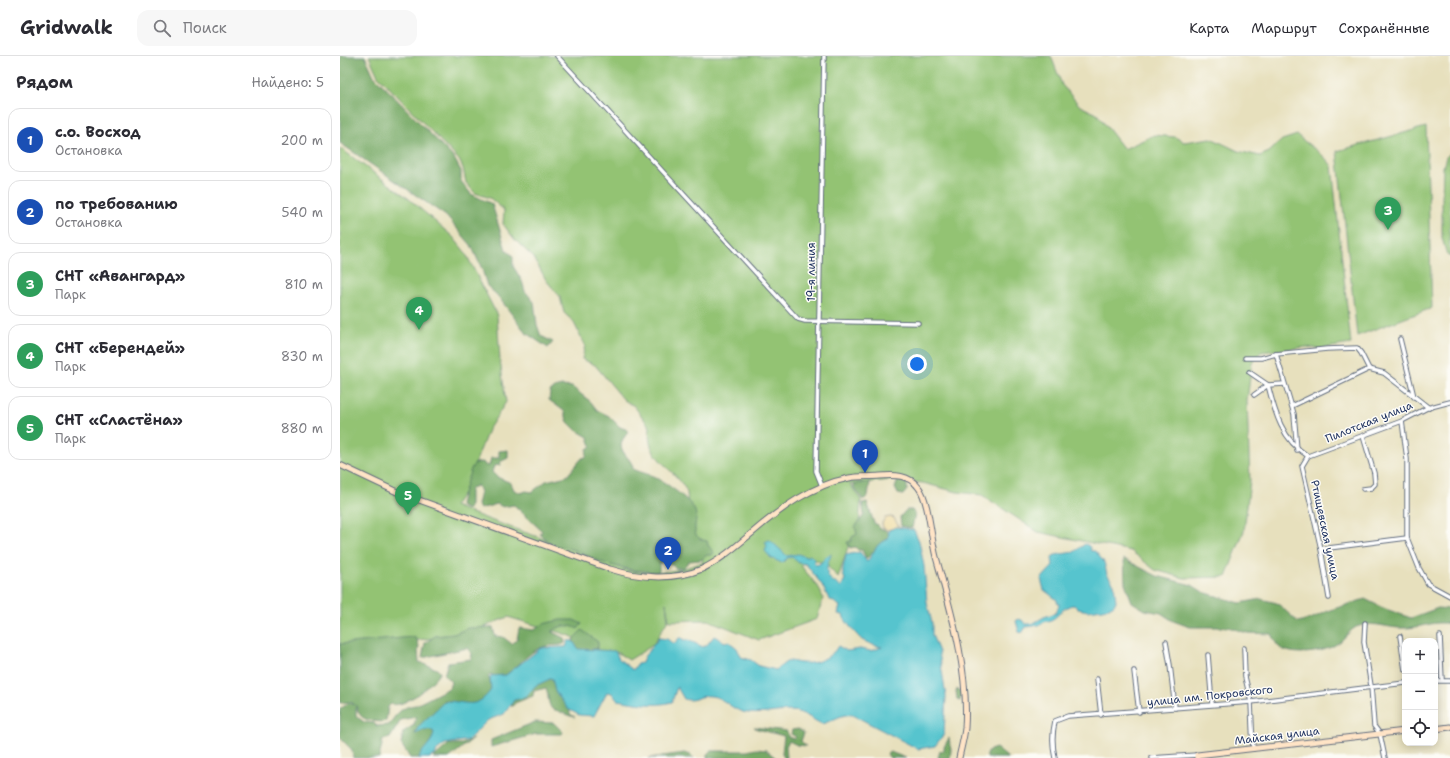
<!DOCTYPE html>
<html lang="ru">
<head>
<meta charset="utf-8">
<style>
  :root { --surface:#fff; --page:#f7f7f7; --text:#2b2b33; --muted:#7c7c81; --line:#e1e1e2; --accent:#c8321e }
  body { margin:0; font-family:"Shantell Sans",sans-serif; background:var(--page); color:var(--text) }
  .controls { position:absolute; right:12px; bottom:12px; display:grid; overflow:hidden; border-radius:8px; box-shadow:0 2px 10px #0003 }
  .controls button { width:36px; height:36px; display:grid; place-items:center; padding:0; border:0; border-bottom:1px solid var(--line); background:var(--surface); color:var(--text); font:20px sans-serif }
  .you { position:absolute; left:577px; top:308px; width:14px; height:14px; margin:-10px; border:3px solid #fff; border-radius:50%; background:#1a73e8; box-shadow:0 0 0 6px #1a73e833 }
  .badge { display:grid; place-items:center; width:26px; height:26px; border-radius:50%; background:var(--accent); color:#fff; font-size:13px; font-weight:700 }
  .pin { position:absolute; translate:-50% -33px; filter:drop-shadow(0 1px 2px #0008) }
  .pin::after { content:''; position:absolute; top:21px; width:14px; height:12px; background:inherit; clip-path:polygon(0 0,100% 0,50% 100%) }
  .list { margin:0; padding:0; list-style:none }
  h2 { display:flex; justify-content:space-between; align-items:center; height:52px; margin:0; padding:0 16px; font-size:17px }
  h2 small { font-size:13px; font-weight:400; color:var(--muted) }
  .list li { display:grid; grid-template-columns:26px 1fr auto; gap:12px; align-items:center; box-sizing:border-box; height:64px; margin:0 8px 8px; padding:0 8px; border:1px solid var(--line); border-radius:12px }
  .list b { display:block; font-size:15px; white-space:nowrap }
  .list p { margin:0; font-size:13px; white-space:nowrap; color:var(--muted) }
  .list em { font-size:13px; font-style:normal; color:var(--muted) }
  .icon { flex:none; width:22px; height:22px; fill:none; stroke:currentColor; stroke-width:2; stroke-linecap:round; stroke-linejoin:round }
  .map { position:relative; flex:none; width:1110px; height:702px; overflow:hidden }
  header { display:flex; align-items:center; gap:24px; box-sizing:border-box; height:56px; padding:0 20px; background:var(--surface); border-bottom:1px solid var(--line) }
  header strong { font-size:19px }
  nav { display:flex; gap:22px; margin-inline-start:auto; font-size:14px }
  .search { width:280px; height:36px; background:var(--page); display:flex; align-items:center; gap:10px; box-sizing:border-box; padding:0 14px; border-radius:12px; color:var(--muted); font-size:15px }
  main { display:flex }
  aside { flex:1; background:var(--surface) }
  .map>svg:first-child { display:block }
  .green { fill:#93c373; stroke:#577968 }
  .forest { fill:#76a965; stroke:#486c62 }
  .sand { fill:#eeda9e; stroke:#84847e }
  .water { fill:#57c4ce; stroke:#397a96 }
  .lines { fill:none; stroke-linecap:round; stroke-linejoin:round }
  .street-casing { stroke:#626d7f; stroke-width:5.5 }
  .secondary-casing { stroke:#626d7f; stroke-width:7 }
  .street { stroke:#fff; stroke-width:3.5 }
  .secondary { stroke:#ffe4c6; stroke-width:5 }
  .labels { text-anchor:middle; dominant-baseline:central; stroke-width:3; stroke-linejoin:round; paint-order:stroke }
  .street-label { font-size:11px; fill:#1b2f5e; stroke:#fdfcf7 }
</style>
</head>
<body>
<header>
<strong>Gridwalk</strong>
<div class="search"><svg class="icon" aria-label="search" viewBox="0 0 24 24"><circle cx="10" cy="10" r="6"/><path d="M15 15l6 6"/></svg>Поиск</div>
<nav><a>Карта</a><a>Маршрут</a><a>Сохранённые</a></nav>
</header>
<main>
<aside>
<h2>Рядом<small>Найдено: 5</small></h2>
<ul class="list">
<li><span class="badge" style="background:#1a4fb4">1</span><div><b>с.о. Восход</b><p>Остановка</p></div><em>200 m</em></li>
<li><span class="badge" style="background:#1a4fb4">2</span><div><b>по требованию</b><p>Остановка</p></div><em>540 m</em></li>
<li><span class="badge" style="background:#2e9e5b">3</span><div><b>СНТ «Авангард»</b><p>Парк</p></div><em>810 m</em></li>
<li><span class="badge" style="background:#2e9e5b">4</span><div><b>СНТ «Берендей»</b><p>Парк</p></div><em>830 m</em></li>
<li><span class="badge" style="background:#2e9e5b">5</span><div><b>СНТ «Сластёна»</b><p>Парк</p></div><em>880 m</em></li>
</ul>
</aside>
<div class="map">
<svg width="1110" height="702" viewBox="0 0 1110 702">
  <rect width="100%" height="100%" fill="#fdfcf7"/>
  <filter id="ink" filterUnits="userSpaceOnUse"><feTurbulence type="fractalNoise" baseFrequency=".025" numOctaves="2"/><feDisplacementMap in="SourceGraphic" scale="8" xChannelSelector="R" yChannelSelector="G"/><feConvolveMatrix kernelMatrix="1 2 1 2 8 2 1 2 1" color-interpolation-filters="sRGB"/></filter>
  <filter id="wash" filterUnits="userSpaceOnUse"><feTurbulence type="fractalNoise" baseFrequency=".012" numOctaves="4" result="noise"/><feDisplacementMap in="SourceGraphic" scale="16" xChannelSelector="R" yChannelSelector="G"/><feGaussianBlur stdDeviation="0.9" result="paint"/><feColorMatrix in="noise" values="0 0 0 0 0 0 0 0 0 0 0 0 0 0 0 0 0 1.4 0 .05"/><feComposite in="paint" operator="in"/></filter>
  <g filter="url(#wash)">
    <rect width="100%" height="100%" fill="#e7e0bd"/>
    <!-- green -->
    <g class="green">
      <path d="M29,0H711L722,29L740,50L757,58L784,93L814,79L835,81L844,86L871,82L898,95L920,100L929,96L942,84L957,79C970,91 981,95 992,110L1011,288L979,293L967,291L921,296L912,306L907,345L910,425L904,475L886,521L844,522L815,514L791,495L698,476L642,439L617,436L583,427L555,424L510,428L521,444L519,468L521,478L508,491L498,522C487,507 479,504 461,501L462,511L479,532L483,542L477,563L419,584L368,564L329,565L326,547L328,564L313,589L289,604L278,597L251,593L231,580L168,561L126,578L0,594V92L68,142L113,181L125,196L157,259L160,304L166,346L148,374L125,434L114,450C161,469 210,485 258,501C269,505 280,514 291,515C316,519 340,515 363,506C357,488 351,468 348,449C347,444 348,438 346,434C333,410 304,402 310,371L294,350L284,344L255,309L242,303L245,289L233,265L224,257L220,241L206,224L194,202L176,185L163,168L164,154L150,142L135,137L126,127L123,112L119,104L38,20Z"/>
      <polygon points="1086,71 1092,252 1017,280 997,95"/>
      <polygon points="1110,97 1110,201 1107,199 1102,182 1102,143 1103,111 1106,101"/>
    </g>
    <!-- forest -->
    <g class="forest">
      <polygon points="0,0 25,0 34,20 114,102 121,115 121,125 131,138 152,148 166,194 173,200 173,210 182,225 185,235 194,246 197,269 201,280 213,286 208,292 186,277 157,239 147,230 142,213 131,189 106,160 0,87"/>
      <path d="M222,330L232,331L251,346L257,354L269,360L280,371L288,374C287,380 282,382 281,388C281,399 293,403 293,413C301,417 311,418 319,423C328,429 351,444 355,455C359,467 347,481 367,485L368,489L374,497L372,499H367L361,504L349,505L343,512H336L327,506L319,507V515L316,516L292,514L266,508L234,494L211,488L200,478L202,475L174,449L163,451L157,448L140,453L137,449L140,436L137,429L130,434V449L128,454L120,450C119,448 130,415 132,411C134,407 139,406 143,406L145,409L149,410L151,402H159V395L168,394V402L160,406V409L154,410L152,416L157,421L171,427L174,434L181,437L186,435L192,436L206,425L227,420L242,402L246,401L247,393L251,390L248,381L236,374L228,366L224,355L209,344L210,335L214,332Z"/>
      <polygon points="558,424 567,427 567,434 563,439 558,438 555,432"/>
      <polygon points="530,426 528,440 523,444 514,432 514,428"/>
      <path d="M527,446L534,467L538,469L539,472C543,473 549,475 550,480L526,503L522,494H518L515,491L510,492L507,486L511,485L512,481L517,478L515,471L524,459L522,447Z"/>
      <polygon points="566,454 572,454 575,458 572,472 561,470 560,461"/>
      <path d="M784,503L817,520L852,529L863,536L900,547L921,543L937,547L958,566L973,562L987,555L1025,543L1043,552L1071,562L1098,552L1110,553V568C1095,564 1081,572 1065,572C1049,573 1035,565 1019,570C1010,572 1004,585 995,589C983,597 951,601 939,591C936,588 933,582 931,578L907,577L888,571H850L833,565L821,557L805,554L792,546L785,527Z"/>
      <path d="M220,564H234L242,568L238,573C228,568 220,569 212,576L224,582L225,587C219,591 211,588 203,591C186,596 179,613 160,622L150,618L148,620C156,637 148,639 135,650L126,649L105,644L96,657L74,678L87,671H92L96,677L80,702H70L61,688L63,676L74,669L76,661L61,664L50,682L43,684L39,702H13L12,694L0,682V653L9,647L15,649L11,646L0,647V588L72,581L76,582L79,590L78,594L79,606L97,613L100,616C94,627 64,653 51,648L48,651L46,665C40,667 26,665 21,660C18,657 17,652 16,649V660L24,666L34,667L37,670L49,669C56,658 62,650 76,649L109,632L111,626L104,619L108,606L131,603L132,598L127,592L82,602L85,587L95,580L114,578L128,572L153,571L155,580L163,581L172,588L177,583L179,572L194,574L203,568Z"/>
      <polygon points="242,574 258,586 258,592 242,595 235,591 233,583"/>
      <path d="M213,620L229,648L230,658L235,661C226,660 221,655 212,653C207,647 209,639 206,632L194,635L193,640L175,647L172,651L171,647C182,638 196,623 211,623Z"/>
      <polygon points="619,633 622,637 620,645 617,644 616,634"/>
      <polygon points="195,666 214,667 223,676 222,678 196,678 151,691 151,684"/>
      <polygon points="414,671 447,675 448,681 454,683 456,681 451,678 452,674 458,673 464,677 461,685 466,690 457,689 449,685 446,690 447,702 444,702 442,697 444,680 417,673"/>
      <polygon points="134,682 109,702 93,702 109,688 122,688"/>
      <polygon points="609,682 611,694 610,702 598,702 600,695 604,695 604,691"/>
      <polygon points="656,692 667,701 668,702 647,702 647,698 650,694"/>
      <polygon points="416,693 426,694 436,702 367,702 367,698 371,695 407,695"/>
      <polygon points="550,696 566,702 550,702 547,698"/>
      <polygon points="344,697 351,699 354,702 309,702"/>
    </g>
    <!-- sand -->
    <polygon class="sand" points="551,461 554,462 559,471 547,474 543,472 542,467 545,462"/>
    <!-- water -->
    <g class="water">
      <path d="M556,471L574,474L579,485L584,510L587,547L592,567V579L599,596L606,640L604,678L595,690L578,693L513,659C502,657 493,665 482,668C472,664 463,655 451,655C435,655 420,660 403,656C391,653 383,641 371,640C362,638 353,647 344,643L337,631L332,646C315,651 295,647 277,644L272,637L267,636L254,660L239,659L228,653L215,635L212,622L195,630L186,641L174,644L164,658L148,664L128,684L105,688L97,694L95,699L89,702H79C82,693 94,686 94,676C88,671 81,674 76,678L78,671L105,645C126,645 136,655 151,634L150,620L166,619L201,592L226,591L228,585H233L238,593L275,595L279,603L293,614L297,608L302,607L304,601L319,582L327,583L334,588L339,582H342L343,584H348L363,591L367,589L374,580L385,586L388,585L397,592L401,601L411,604L419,610L436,614C440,611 445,606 449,605C454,605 457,607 462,607C474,609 492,602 498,590L507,595L520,593L531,595L542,591C534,590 528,587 522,584C519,582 503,563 503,559L498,558L500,550L489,543L482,529L466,508L459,507L452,501L447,502L442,507L431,502L425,495L427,490L425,486L429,484L431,485L447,500L458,498L466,501L470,499L474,503V507L476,509C483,508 485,499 491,498C491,501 489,503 488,507C484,522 491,524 501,531L505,523C500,516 505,506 506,499L520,496L527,506L538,489L548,483L549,474Z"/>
      <path d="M745,488L749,490L751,495H755L764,506L767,518L774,528L776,545L774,549L769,552L748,555L738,553L734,549C725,549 720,558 713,563C708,566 703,565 699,569L686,571L682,577L679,576L676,565L678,563L682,564L685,568H692L704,561L716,557L719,549L716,543L704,534L701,523L713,510L712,502L715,499L734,496Z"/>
    </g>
  </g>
  <g filter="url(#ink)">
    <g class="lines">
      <defs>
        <g id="street">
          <polyline points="217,0 458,263 465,265 578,267"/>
          <polyline points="1060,283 1074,341"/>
          <polyline points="936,298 954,358 957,394"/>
          <polyline points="905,302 921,302 936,298 987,293 1017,292 1021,297 1029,313 1044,317 1089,352"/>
          <polyline points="909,316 928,329 944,328"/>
          <path d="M914,339L928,329C935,357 942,384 968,400"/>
          <polyline points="952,350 1029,313"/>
          <polyline points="1062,365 1067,403 1067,482 1079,512 1088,528 1110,540"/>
          <polyline points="1023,380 1034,417 1035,428 1031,432 1023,433"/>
          <polyline points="482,430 476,415 484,0"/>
          <polyline points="981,493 1067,482"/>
          <polyline points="989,542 981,493 962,410 968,400 1062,365 1087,352 1110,346"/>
          <polyline points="1025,567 1024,586 1031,630 1034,670 1040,678 1045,702"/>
          <polyline points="1060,580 1065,614"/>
          <polyline points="1100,580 1102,624"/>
          <polyline points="826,586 830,609 835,652"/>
          <polyline points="904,592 905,621 911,646 913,693"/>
          <polyline points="868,599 872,648"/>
          <polyline points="794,615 799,656"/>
          <polyline points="757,623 761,659"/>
          <polyline points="1095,625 1110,625"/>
          <path d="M715,702C712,689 712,678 715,665L728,660L911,646L1065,627"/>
          <polyline points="811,702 857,699"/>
        </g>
        <g id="secondary">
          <path d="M0,409L57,436L270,513C299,522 333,525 362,513C381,504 396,490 412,477C440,453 472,429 509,422C519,420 529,421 540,420C554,419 569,418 579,432C589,445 591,483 596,501C611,555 629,614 625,672C624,682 621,692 619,702"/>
          <polyline points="1095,673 1110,671"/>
          <polyline points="857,702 857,699 1065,675"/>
        </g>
      </defs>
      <!-- street casing -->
      <use href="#street" class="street-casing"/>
      <!-- secondary casing -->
      <use href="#secondary" class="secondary-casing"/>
      <!-- street -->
      <use href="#street" class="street"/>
      <!-- secondary -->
      <use href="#secondary" class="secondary"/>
    </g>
  </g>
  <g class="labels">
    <!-- street labels -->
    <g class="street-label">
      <text transform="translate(471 216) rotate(-90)">19-я линия</text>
      <text transform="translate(1029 366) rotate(-22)">Пилотская улица</text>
      <text transform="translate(985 474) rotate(78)">Ртищевская улица</text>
      <text transform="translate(870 640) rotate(-6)">улица им. Покровского</text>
      <text transform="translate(937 680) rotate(-7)">Майская улица</text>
    </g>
  </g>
</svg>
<div class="controls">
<button>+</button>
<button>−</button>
<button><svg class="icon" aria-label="locate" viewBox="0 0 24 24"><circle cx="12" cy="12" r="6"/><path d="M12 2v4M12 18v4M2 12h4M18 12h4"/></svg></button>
</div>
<div class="you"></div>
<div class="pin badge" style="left:525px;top:417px;background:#1a4fb4">1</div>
<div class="pin badge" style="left:328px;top:514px;background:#1a4fb4">2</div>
<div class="pin badge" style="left:1048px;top:174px;background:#2e9e5b">3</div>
<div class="pin badge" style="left:79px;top:274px;background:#2e9e5b">4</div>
<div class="pin badge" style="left:68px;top:459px;background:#2e9e5b">5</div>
</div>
</main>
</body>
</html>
